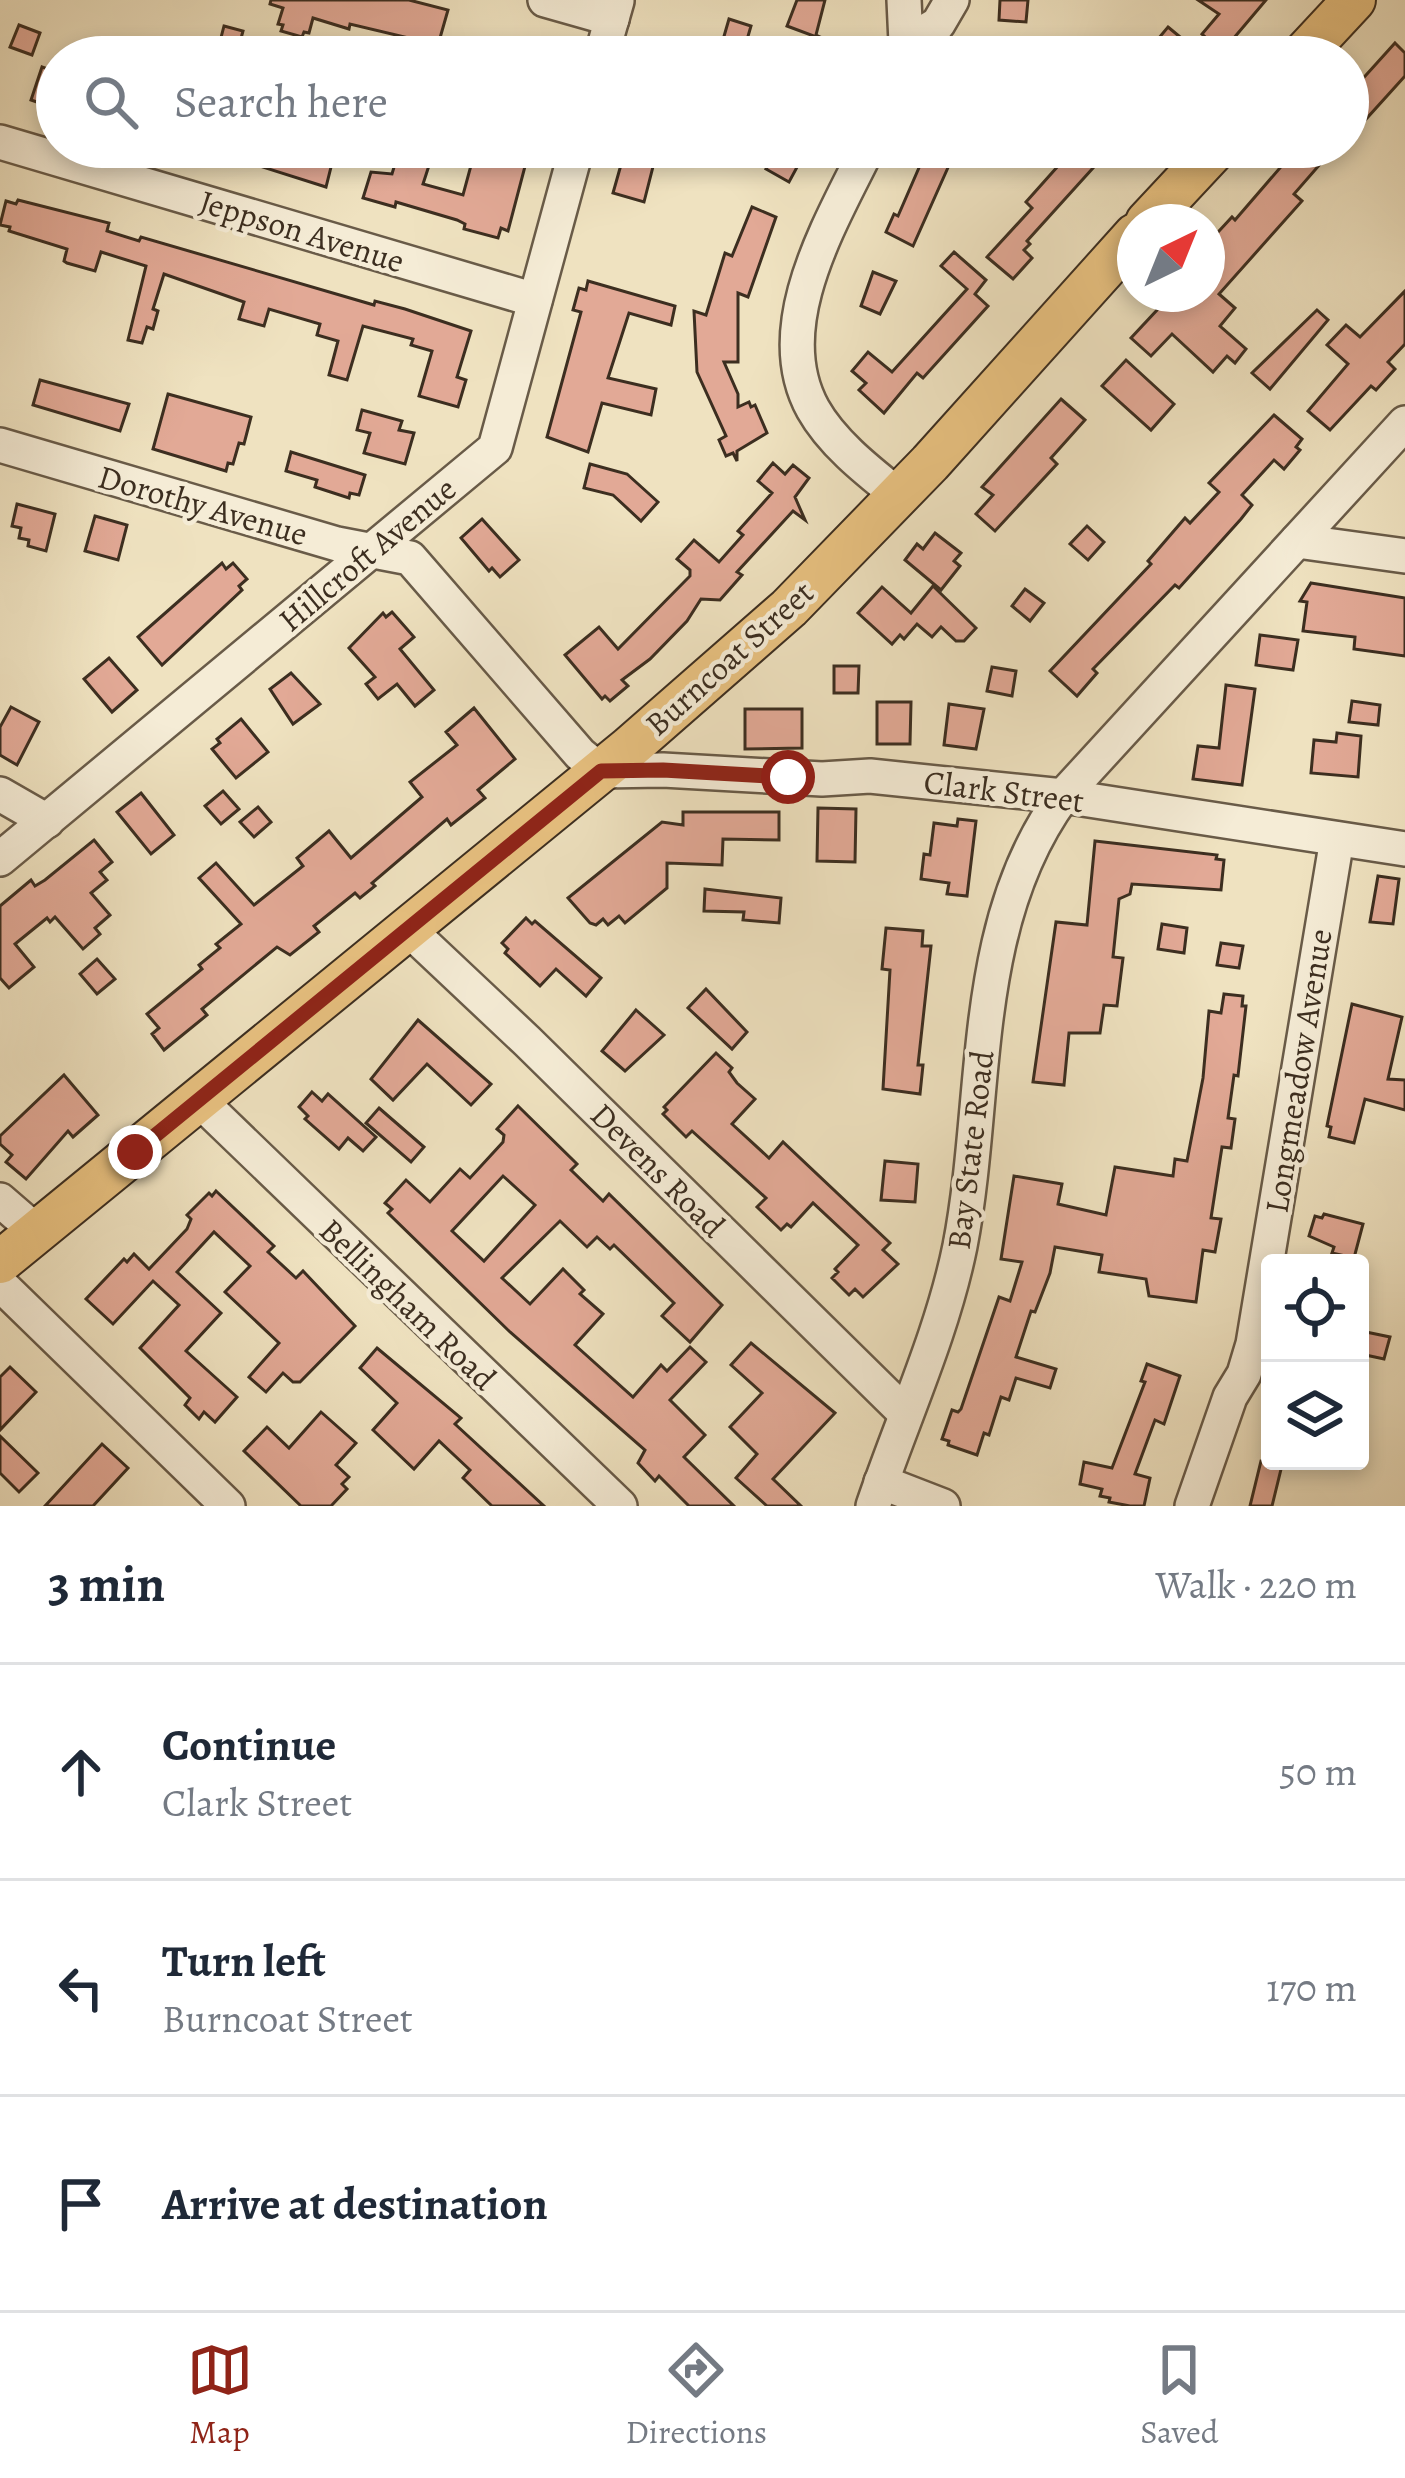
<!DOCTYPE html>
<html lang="en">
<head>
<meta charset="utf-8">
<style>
  :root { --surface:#fff; --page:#f6f6f7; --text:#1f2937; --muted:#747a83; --line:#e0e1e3; --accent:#8f2418 }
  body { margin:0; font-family:Alegreya,serif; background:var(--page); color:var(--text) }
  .controls { position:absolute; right:36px; bottom:36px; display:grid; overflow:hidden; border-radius:12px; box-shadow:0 6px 18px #0003 }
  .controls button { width:108px; height:108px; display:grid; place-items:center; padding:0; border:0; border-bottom:3px solid var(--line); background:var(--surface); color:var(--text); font:60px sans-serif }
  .compass { position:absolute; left:1117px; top:204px; width:108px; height:108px; border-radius:50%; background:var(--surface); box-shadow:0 6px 18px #0003; rotate:43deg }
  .stop { position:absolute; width:36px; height:36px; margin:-27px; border:9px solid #8f2418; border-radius:50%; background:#fff }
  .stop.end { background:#8f2418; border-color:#fff; box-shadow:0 3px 12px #0008 }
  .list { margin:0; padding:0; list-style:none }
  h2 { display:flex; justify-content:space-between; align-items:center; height:156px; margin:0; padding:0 48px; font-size:51px }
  h2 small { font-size:39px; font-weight:400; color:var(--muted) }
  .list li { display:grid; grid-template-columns:78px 1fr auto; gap:36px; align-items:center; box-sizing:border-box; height:216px; padding:0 48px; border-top:3px solid var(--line) }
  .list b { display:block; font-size:45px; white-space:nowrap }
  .list p { margin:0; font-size:39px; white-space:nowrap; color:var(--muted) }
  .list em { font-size:39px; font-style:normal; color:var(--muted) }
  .icon { flex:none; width:66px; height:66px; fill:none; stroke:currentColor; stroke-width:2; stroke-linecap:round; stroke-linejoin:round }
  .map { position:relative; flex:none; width:1405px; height:1506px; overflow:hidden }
  .search { position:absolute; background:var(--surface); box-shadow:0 6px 18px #0003; left:36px; right:36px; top:36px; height:132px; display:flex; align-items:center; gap:30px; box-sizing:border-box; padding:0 42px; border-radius:66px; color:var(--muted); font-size:45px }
  .sheet { height:804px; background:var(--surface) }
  nav { display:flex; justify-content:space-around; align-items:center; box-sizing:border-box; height:168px; border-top:3px solid var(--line); background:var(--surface); font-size:33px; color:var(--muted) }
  nav a { display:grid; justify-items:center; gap:6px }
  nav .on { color:var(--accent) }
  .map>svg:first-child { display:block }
  .building { fill:#e2a996; stroke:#3c2e20; stroke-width:3; fill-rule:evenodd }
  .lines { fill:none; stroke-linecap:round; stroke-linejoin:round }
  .minor-casing { stroke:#695b48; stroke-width:38 }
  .major-casing { stroke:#3c2e20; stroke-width:46 }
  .minor { stroke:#f5ecd6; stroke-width:33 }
  .major { stroke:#e8c180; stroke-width:42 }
  .route { stroke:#8f2418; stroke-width:15 }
  .labels { text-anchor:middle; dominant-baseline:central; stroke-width:9; stroke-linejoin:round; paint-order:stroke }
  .street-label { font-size:33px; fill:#3c2e20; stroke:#f5ecd6 }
</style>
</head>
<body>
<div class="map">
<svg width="1405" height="1506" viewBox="0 0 1405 1506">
  <rect width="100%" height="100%" fill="#efe2c0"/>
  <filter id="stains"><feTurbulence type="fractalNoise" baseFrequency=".00167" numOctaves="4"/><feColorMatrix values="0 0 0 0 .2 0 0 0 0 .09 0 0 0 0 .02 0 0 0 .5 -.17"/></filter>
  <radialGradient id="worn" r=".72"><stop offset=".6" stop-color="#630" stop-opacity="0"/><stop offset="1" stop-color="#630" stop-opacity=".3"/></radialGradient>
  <!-- building -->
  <g class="building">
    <polygon points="271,0 409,0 448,10 438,45 350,24 349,29 313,18 309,33 304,32 302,37 281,31 283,25 278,24 283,8 270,4"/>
    <polygon points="797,0 825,0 816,35 863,57 804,57 814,36 787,26"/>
    <polygon points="1000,0 1028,0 1026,22 999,20"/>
    <polygon points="1198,0 1266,0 1222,52 1202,34 1219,14"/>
    <polygon points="729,19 751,26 742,57 718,57"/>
    <polygon points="19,25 40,33 32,55 10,47"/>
    <polygon points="224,26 243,31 236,57 216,57"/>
    <polygon points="1168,27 1191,46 1182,57 1143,57"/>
    <polygon points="1395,43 1405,53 1405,76 1348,139 1348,95"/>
    <polygon points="42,67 57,72 57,109 31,100"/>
    <polygon points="210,147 305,147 334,155 326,187 209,150"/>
    <polygon points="400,147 435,147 423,184 463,195 476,147 524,147 522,154 528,155 508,231 501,228 498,238 464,229 465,224 457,220 396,202 395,207 363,198 371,172 392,174"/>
    <polygon points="626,147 658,147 644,202 613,193"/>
    <polygon points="779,147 802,158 789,182 766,169"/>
    <polygon points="928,147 939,147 954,154 913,246 886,232 894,214 898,216"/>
    <polygon points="1075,147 1112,147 1027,241 1030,244 1024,250 1032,258 1013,279 987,257 1032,208 1026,202"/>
    <polygon points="1298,147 1335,147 1294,194 1302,201 1219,294 1235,308 1220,326 1246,349 1235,363 1227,356 1213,372 1172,334 1151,356 1131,338 1172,294 1207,294 1207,244 1232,217 1235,220"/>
    <polygon points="18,200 109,223 107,231 139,241 141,237 374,305 375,301 405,309 471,331 457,377 466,380 458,407 419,396 432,351 411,345 413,339 363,326 347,380 329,375 338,341 317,335 320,324 269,309 264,326 239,319 244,302 164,274 153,309 158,311 153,329 147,327 142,343 128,340 146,266 101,252 95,271 67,263 64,261 67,249 9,231 10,227 0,225 6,201 16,204"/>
    <polygon points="752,207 776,217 748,297 738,293 738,362 724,362 738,394 738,407 749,402 751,407 755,405 767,433 737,451 737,461 733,453 726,456 719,440 726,436 697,372 694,311 706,315 725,253 732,256"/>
    <polygon points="954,252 986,280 975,294 988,306 923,378 917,373 884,413 859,390 866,383 852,371 868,352 892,372 967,289 941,266"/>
    <polygon points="873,272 896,281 880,314 861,306"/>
    <polygon points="588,281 675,306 671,325 629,313 608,378 656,389 651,415 602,403 588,452 547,437 581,312 573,310 579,288 586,290"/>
    <polygon points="1405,291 1405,344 1388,362 1395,369 1376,390 1371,386 1330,430 1308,411 1348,364 1327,345 1346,325 1360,337"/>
    <polygon points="1317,310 1328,320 1270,389 1252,373"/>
    <polygon points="1126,360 1174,404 1151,430 1102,386"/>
    <polygon points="40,380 129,404 120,431 33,405"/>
    <polygon points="168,394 251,417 244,444 239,443 233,464 228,463 226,471 153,449"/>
    <polygon points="1061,399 1085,420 1051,458 1057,464 995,531 976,514 993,495 982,487"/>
    <polygon points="362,410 402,421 399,430 414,433 405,464 364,453 370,433 357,430"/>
    <polygon points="1274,415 1302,439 1296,447 1300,450 1284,469 1274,460 1242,495 1252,505 1241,519 1179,588 1175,585 1093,669 1097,673 1077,696 1050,671 1151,564 1148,561 1185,518 1190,523 1219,492 1209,483"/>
    <polygon points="291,452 365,475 359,495 350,493 349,498 315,487 317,480 286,471"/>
    <polygon points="773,463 785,474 793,465 809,478 795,497 805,520 793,511 737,572 742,575 720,600 701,599 687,621 650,659 622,680 628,686 610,701 605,696 602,699 565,655 599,627 618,649 690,576 690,570 677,559 694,540 719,562 743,535 738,531 772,493 758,481"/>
    <polygon points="590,464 627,474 658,502 641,521 613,495 584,488"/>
    <polygon points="17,504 55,514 46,551 28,546 29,540 19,538 21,528 12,526"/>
    <polygon points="95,516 127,525 118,560 85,551"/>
    <polygon points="482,519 519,560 500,577 492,568 489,571 461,538"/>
    <polygon points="1087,526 1104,542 1088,560 1070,544"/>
    <polygon points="935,533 961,553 954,561 960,566 941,590 905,560 917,544 923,549"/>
    <polygon points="222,563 226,569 233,563 247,579 239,586 242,590 162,665 138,637"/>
    <polygon points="1311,583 1405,598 1405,656 1354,649 1355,637 1303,631 1307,602 1300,601"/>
    <polygon points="933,586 976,628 964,641 956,641 941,627 932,637 917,624 904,639 900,635 892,644 858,613 882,587 911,613"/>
    <polygon points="1025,589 1044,603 1030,621 1012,606"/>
    <polygon points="392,612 414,637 400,649 434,690 415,706 397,684 378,699 366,684 375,677 349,648 383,613 386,617"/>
    <polygon points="1260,635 1298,640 1293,670 1256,665"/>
    <polygon points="109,658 137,690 112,712 84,679"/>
    <polygon points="834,666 859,666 858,693 834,693"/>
    <polygon points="992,667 1016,671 1012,696 987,691"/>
    <polygon points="291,673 320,704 293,724 270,689"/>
    <polygon points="1226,685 1255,689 1242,785 1193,779 1198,746 1219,748"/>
    <polygon points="1352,701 1380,705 1378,725 1349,722"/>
    <polygon points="877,702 911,702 910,744 877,744"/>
    <polygon points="949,704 984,709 976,749 944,745"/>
    <polygon points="11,707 39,722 17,765 0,755 0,727"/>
    <polygon points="474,708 515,759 478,790 485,798 451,825 447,819 372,883 375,886 360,898 355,893 314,926 319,932 290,955 277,947 202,1009 207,1015 164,1050 152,1034 159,1028 147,1014 202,969 199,965 220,948 216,944 241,924 199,878 216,863 254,905 303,866 297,858 329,831 351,858 422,797 410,782 457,745 446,732"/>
    <polygon points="745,709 802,709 802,748 745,749"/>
    <polygon points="241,719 268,752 236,778 212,749 220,743 217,739"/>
    <polygon points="1337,733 1361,736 1358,777 1311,773 1314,740 1336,742"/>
    <polygon points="223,791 239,809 221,824 205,806"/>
    <polygon points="141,793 174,835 151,854 117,812"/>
    <polygon points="258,807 271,822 254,837 240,822"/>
    <polygon points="818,808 856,809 855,862 817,861"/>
    <polygon points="683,812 779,812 779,840 723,839 722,865 667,863 667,888 625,923 619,916 608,925 603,919 596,925 590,923 568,898 662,822 683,825"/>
    <polygon points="958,819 976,821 967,896 947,894 949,883 921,879 924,854 930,855 934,823 957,826"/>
    <polygon points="94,840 112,862 100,872 107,880 91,893 110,915 95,928 100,934 83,949 55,917 50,922 47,918 15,944 34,967 9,988 0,978 0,906 31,880 35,886 45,880"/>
    <polygon points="1095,841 1217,855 1216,859 1224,860 1221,890 1132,884 1130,894 1119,899 1113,957 1123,958 1117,1006 1104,1005 1100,1033 1069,1033 1064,1085 1033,1082 1056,922 1087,925"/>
    <polygon points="1378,876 1399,879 1393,924 1370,922"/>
    <polygon points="705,889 781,898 779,923 743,920 744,912 704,911"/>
    <polygon points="526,918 532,924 535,921 601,978 586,996 556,969 540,986 505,953 508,949 502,943"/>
    <polygon points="1162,924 1187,928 1184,953 1158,949"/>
    <polygon points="886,928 923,931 922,946 931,946 918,1065 923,1065 920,1094 883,1089 890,970 882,969"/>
    <polygon points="1221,943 1243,946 1239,968 1217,965"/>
    <polygon points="97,959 115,979 97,994 80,974"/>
    <polygon points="706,989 747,1032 732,1049 688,1008"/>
    <polygon points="1224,994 1243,996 1242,1006 1246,1006 1238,1076 1234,1075 1228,1118 1235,1119 1231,1148 1222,1147 1211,1218 1221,1219 1215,1252 1203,1250 1196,1302 1149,1296 1146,1279 1099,1272 1102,1255 1055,1247 1050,1273 1035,1312 1031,1311 1016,1357 1056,1369 1050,1388 1016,1378 1009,1400 1001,1397 989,1435 984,1433 977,1455 948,1445 949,1441 942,1439 952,1410 958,1412 961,1409 999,1297 1010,1301 1022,1262 1001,1259 1014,1176 1062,1184 1058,1204 1106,1215 1115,1167 1173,1176 1175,1159 1187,1161 1203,1078 1209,1011 1221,1013"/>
    <polygon points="1352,1004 1402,1017 1388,1079 1405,1080 1405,1110 1365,1099 1354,1143 1329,1137 1331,1127 1327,1126"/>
    <polygon points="636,1010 664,1035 625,1071 602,1051"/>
    <polygon points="418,1020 491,1084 471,1105 427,1064 393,1100 371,1079"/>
    <polygon points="716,1053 732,1068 729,1072 737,1083 755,1099 732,1124 769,1158 783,1142 890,1243 883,1250 898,1264 863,1297 855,1289 849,1295 832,1278 838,1272 835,1269 858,1245 813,1203 791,1227 787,1224 781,1230 757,1207 766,1198 692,1131 686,1137 663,1114 667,1110 664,1107"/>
    <polygon points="64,1075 98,1115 73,1137 68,1131 26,1179 6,1162 12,1155 0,1144 0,1136"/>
    <polygon points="312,1092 322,1101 328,1094 376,1137 363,1151 348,1138 339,1149 305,1119 308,1116 299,1107"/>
    <path d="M518,1106L577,1164L571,1170L603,1201L609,1194L722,1305L690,1342L662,1316L674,1303L614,1245L610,1249L597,1237L587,1247L560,1221L502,1278L530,1304L563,1269L584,1290L580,1294L603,1314L575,1345L633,1397L661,1365L667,1371L690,1347L706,1362L670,1400L705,1435L684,1457L734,1506H689L659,1476L655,1481L638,1463L645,1450L510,1332L388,1213L392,1209L385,1203L406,1180L430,1202L460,1169L470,1178L503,1142L504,1135L497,1129ZM503,1176L535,1205L484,1261L452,1231Z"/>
    <polygon points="379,1108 424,1147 411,1162 366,1123"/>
    <polygon points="885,1161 918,1164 915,1202 881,1200"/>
    <polygon points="216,1191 274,1246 268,1252 296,1278 303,1271 355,1326 300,1382 293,1382 283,1373 266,1392 249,1377 279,1343 225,1292 250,1266 214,1232 177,1272 221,1313 186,1351 237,1397 215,1422 204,1412 199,1419 185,1405 190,1398 140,1348 179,1305 153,1281 113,1324 86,1299 124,1259 127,1262 134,1254 149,1269 187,1229 191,1219 187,1215 209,1193 212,1196"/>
    <polygon points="1324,1214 1363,1224 1354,1258 1332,1253 1334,1247 1309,1236 1315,1216 1322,1218"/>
    <polygon points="1366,1332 1390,1337 1384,1359 1361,1354"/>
    <polygon points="751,1343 835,1413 773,1479 801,1506 767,1506 736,1478 757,1454 730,1427 762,1393 731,1365"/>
    <polygon points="377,1348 461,1418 455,1424 544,1506 492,1506 463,1478 470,1470 439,1441 414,1469 373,1430 397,1403 360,1368"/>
    <polygon points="1147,1364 1180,1376 1164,1424 1155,1420 1135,1474 1150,1478 1144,1506 1130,1506 1109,1502 1110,1498 1100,1496 1102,1489 1080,1484 1084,1462 1112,1468 1145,1382 1141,1381"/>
    <polygon points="10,1367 36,1392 0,1430 0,1377"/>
    <polygon points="321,1412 356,1443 336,1465 349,1477 342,1484 347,1489 331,1506 301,1506 244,1451 267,1427 289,1448"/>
    <polygon points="0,1436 38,1473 19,1492 0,1473"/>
    <polygon points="102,1444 128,1468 93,1506 45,1506"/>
    <polygon points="1261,1461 1283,1461 1272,1506 1250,1506"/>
  </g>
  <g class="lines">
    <defs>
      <g id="minor">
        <polyline points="545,0 612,19"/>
        <polyline points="906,43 938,24 952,0"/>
        <polyline points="601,57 617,1"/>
        <polyline points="901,57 906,43 904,0"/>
        <polyline points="0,142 535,300"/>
        <path d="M868,147C832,221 767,326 813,409C832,443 868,471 898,495"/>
        <polyline points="0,445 337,544 410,558 580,754 601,771 663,770 822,779 870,776 1063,796 1405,849"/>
        <polyline points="1297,541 1405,556"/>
        <polyline points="0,794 47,821"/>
        <polyline points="0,859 495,448 577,147"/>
        <polyline points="407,928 527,1041 906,1414"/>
        <polyline points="199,1100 620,1506"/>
        <polyline points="0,1200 37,1232"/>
        <polyline points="0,1284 228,1506"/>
        <polyline points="881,1482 943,1506"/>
        <path d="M873,1506C902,1420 942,1335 960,1246C989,1096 968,925 1063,796L1405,423"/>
        <polyline points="1192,1506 1230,1397 1244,1374 1253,1344 1337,839"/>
      </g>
      <g id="major">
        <polyline points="1301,57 1354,0"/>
        <polyline points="1147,222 1217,147"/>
        <polyline points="0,1262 629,748 789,608 930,463 1135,235"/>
      </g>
    </defs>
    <!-- minor casing -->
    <use href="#minor" class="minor-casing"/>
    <!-- major casing -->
    <use href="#major" class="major-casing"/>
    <!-- minor -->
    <use href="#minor" class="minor"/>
    <!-- major -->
    <use href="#major" class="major"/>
  </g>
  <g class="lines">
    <!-- route -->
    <polyline class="route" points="135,1152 601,771 663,770 788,777"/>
  </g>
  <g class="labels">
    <!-- street labels -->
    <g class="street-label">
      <text transform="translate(302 231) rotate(17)">Jeppson Avenue</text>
      <text transform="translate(203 505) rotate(16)">Dorothy Avenue</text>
      <text transform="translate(367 554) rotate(-40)">Hillcroft Avenue</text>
      <text transform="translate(729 658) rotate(-42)">Burncoat Street</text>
      <text transform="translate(1004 791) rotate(7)">Clark Street</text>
      <text transform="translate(1298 1071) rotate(-81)">Longmeadow Avenue</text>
      <text transform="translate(970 1150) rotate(-83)">Bay State Road</text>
      <text transform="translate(658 1170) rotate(45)">Devens Road</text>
      <text transform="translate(408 1304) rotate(44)">Bellingham Road</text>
    </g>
  </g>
  <rect width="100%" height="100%" filter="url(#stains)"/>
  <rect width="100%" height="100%" fill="url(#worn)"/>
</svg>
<div class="controls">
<button><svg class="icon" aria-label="locate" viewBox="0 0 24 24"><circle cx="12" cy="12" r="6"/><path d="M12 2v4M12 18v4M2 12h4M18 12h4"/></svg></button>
<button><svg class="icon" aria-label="layers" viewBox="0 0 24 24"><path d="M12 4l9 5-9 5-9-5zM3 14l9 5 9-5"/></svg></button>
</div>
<svg class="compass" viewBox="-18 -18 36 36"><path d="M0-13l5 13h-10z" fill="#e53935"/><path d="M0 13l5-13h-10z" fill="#747a83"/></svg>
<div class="stop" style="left:788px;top:777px"></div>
<div class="stop end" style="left:135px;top:1152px"></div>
<div class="search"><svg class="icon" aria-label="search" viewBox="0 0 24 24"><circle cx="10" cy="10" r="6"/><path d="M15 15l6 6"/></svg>Search here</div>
</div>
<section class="sheet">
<h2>3 min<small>Walk · 220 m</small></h2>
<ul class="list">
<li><svg class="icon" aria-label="ahead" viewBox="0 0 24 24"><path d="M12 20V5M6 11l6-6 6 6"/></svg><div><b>Continue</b><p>Clark Street</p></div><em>50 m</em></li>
<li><svg class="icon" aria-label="left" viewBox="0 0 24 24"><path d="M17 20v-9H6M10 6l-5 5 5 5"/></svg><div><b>Turn left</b><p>Burncoat Street</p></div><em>170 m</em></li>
<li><svg class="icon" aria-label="arrive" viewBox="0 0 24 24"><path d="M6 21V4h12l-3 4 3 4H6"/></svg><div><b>Arrive at destination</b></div></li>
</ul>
</section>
<nav>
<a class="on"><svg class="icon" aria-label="map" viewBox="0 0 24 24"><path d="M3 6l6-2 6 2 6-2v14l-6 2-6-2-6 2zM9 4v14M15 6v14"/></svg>Map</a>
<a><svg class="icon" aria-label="directions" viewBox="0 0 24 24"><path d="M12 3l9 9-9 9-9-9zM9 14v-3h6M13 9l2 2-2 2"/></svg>Directions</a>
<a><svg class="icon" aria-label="saved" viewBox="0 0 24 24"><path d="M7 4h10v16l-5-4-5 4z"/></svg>Saved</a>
</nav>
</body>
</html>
